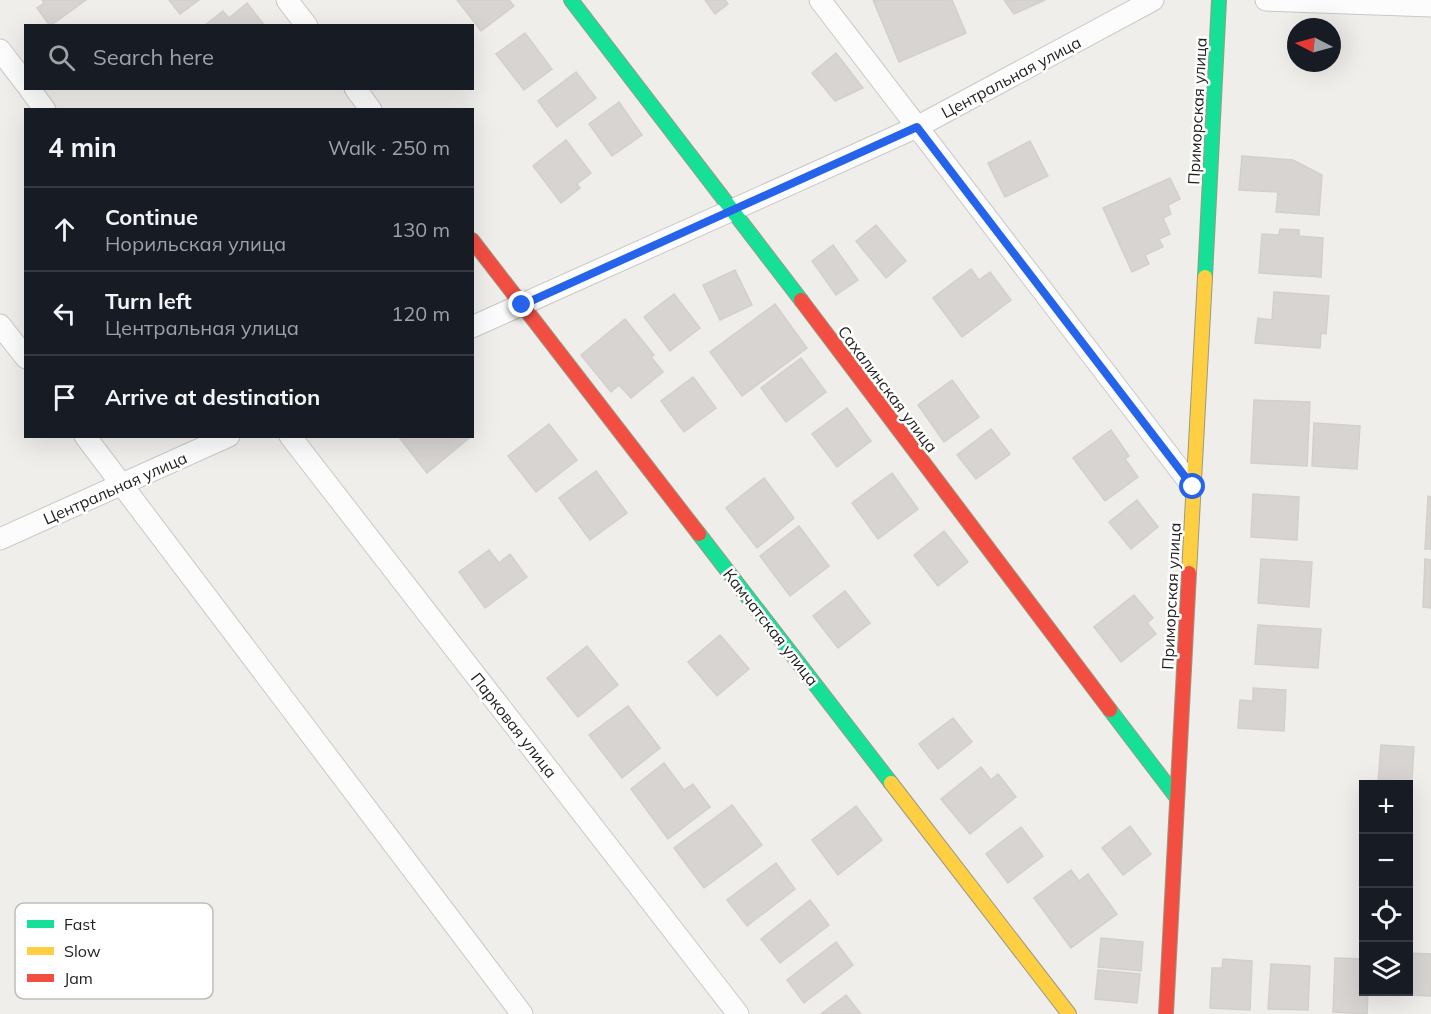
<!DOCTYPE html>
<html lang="en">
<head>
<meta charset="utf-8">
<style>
  :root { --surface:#171b24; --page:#20242c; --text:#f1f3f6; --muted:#9ea1a6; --line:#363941 }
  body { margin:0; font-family:Mulish,sans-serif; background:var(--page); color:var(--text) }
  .controls { position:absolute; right:18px; bottom:18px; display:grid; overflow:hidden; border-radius:0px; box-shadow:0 6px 24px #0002 }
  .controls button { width:54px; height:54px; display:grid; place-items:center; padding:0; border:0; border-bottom:2px solid var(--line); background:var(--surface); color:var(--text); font:30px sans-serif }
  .compass { position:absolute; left:1287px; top:18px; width:54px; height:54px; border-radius:50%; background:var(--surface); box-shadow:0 6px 24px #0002; rotate:276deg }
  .stop { position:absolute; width:18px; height:18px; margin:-14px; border:4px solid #2563eb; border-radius:50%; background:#fff }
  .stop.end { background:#2563eb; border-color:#fff; box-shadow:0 2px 6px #0008 }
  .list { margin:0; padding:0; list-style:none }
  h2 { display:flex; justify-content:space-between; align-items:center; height:78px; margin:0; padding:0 24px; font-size:26px }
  h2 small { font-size:20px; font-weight:400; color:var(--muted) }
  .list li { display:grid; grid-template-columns:39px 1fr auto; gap:18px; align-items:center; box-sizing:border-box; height:84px; padding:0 24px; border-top:2px solid var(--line) }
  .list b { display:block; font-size:22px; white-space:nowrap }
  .list p { margin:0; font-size:20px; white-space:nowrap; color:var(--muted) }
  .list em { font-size:20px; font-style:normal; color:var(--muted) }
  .icon { flex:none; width:33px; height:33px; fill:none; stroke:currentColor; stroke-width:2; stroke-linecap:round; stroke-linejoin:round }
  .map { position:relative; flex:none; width:1431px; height:1014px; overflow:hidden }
  .search { position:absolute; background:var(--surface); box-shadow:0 6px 24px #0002; left:24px; top:24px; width:450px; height:66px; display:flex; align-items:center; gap:15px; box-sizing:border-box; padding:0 21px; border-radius:0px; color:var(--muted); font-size:22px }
  .panel { position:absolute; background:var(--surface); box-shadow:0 6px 24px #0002; left:24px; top:108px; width:450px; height:330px; border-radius:0px }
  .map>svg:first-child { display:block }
  .building { fill:#d7d4d2; stroke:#d3d0cc; stroke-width:1.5 }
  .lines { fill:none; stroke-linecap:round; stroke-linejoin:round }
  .street-casing { stroke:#c9c8c7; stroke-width:23 }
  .fast-casing { stroke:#999a82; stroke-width:16 }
  .slow-casing { stroke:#999a82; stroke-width:16 }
  .jam-casing { stroke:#999a82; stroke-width:16 }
  .street { stroke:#fdfcfc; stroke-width:21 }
  .fast { stroke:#16e098; stroke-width:14 }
  .slow { stroke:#ffcf43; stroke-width:14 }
  .jam { stroke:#f24e42; stroke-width:14 }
  .route { stroke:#2563eb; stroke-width:8 }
  .labels { text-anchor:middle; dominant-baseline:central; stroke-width:5; stroke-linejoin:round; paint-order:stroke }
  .street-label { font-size:16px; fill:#222; stroke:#fff }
  .key { fill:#fff; stroke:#bdbdbd; stroke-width:1.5 }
  .key-label { font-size:16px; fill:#222 }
</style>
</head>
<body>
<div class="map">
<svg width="1431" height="1014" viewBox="0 0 1431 1014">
  <rect width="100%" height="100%" fill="#f0eeeb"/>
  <!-- building -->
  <g class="building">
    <polygon points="42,0 86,0 50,26 37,8 44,3"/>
    <polygon points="169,0 199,0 180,14"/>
    <polygon points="457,0 509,0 514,6 481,31"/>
    <polygon points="705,0 725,0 728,4 715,14"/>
    <polygon points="873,0 952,0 966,33 899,62"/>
    <polygon points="1004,0 1045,0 1014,14"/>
    <polygon points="247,3 265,26 204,26 223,11 229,18"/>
    <polygon points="525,33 552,69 524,90 496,54"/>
    <polygon points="836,53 863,88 835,101 812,73"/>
    <polygon points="576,72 596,98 557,127 538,101"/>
    <polygon points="619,102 642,135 612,156 589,124"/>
    <polygon points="566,140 591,173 577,184 580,188 561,203 533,166"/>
    <polygon points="1030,141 1048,176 1005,197 988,163"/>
    <polygon points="1242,156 1293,160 1322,175 1319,215 1276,212 1278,192 1239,190"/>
    <polygon points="1170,178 1180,199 1168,205 1171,214 1163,218 1170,234 1159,239 1163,247 1145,255 1149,264 1132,272 1103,208"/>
    <polygon points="876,225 906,261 886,278 856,241"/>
    <polygon points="1280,229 1299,230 1299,236 1323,238 1321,277 1259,273 1262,234 1279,235"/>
    <polygon points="833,245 858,280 836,295 812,261"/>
    <polygon points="971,269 979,280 990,272 1011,300 962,337 933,298"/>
    <polygon points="735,270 752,305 720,320 703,285"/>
    <polygon points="1274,292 1329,296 1326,334 1321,333 1320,348 1255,343 1258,318 1272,320"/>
    <polygon points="674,294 700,328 670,351 644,317"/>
    <polygon points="775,304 807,348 742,396 710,352"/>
    <polygon points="625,319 654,355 651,357 663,372 631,398 619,385 611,392 581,355"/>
    <polygon points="801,358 826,392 786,422 761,388"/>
    <polygon points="693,377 716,408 684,432 661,401"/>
    <polygon points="952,380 979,417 944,442 918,405"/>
    <polygon points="1254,400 1310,402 1307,466 1251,463"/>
    <polygon points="847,408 871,441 837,467 812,434"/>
    <polygon points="1314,423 1360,426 1357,469 1312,466"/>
    <polygon points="549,424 577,460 536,492 508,456"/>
    <polygon points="991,429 1010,454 976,479 957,455"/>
    <polygon points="1111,430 1129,456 1125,459 1138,477 1105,501 1073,458"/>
    <polygon points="398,436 468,436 469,438 427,473"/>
    <polygon points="596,471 627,513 590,540 559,498"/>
    <polygon points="892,473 918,509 878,539 852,503"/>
    <polygon points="764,478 794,518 757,548 726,508"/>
    <polygon points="1253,494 1299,497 1297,540 1251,537"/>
    <polygon points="1428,496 1431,497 1431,549 1425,549"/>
    <polygon points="1137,500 1158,527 1131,549 1109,522"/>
    <polygon points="799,526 829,566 790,596 760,556"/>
    <polygon points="944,531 968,562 938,586 914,555"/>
    <polygon points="489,550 499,563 510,554 527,577 485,608 459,572"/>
    <polygon points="1261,559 1312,562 1309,607 1258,603"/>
    <polygon points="1425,559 1431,560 1431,608 1423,607"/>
    <polygon points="845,591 870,623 838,648 813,616"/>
    <polygon points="1134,595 1153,618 1147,623 1156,634 1121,662 1094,627"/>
    <polygon points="1258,625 1321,629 1318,668 1255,664"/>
    <polygon points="720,635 749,669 717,696 688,662"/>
    <polygon points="587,646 618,685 578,717 547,678"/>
    <polygon points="1253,688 1286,690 1284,731 1238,728 1240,700 1253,701"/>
    <polygon points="628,706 660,748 622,778 589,735"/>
    <polygon points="953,718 972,742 938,769 919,744"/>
    <polygon points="1381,745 1414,747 1410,811 1408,784 1378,784"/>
    <polygon points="664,763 684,790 693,784 710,807 668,839 631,789"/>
    <polygon points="981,767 991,780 998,774 1016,797 970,834 941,799"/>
    <polygon points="732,805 762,845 704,888 674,848"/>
    <polygon points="856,806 882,840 838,875 812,840"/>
    <polygon points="1130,826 1151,854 1123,875 1102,848"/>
    <polygon points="1021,827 1043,856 1008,883 986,854"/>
    <polygon points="776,863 795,889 747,926 727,900"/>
    <polygon points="1071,870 1079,881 1088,874 1117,914 1071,948 1034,898"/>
    <polygon points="810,900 829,925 780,963 761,939"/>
    <polygon points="1101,938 1143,942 1141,971 1098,967"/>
    <polygon points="836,942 853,965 804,1003 787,980"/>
    <polygon points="1408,953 1431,954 1431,996 1387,994 1387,992 1408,992"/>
    <polygon points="1335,958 1364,959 1364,992 1368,992 1367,1014 1333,1012"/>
    <polygon points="1223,959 1252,961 1250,1010 1210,1008 1212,968 1222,968"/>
    <polygon points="1271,964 1310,966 1308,1010 1268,1009"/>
    <polygon points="1098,970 1140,974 1137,1003 1095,999"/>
    <polygon points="846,995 861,1014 821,1014"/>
  </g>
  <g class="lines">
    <defs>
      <g id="street">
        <polyline points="287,0 307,26"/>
        <polyline points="820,0 1193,487"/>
        <polyline points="1266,0 1431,6"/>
        <polyline points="0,50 26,84"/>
        <polyline points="29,88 45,110"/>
        <polyline points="355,88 371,110"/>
        <polyline points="0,325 26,358"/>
        <polyline points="472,327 917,127 1153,0"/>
        <polyline points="85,436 522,1014"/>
        <polyline points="290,436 738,1014"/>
        <polyline points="0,539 229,436"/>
      </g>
      <g id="fast">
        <polyline points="571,0 801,300"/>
        <polyline points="1205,277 1219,0"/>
        <polyline points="699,534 891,783"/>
        <polyline points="1110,710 1177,798"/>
      </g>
      <g id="slow">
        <polyline points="1189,573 1205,277"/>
        <polyline points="891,783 1069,1014"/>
      </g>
      <g id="jam">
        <polyline points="472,240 699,534"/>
        <polyline points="801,300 1110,710"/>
        <polyline points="1166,1014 1189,573"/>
      </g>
    </defs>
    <!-- street casing -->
    <use href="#street" class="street-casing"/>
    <!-- fast casing -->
    <use href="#fast" class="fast-casing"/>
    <!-- slow casing -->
    <use href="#slow" class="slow-casing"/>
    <!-- jam casing -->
    <use href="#jam" class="jam-casing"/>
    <!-- street -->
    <use href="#street" class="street"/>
    <!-- fast -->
    <use href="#fast" class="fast"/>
    <!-- slow -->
    <use href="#slow" class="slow"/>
    <!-- jam -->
    <use href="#jam" class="jam"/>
  </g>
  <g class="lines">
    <!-- route -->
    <polyline class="route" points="522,305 917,127 1193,487"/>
  </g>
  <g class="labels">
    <!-- street labels -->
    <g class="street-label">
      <text transform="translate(1011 77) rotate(-28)">Центральная улица</text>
      <text transform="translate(1197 111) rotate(-87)">Приморская улица</text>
      <text transform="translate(888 389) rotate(53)">Сахалинская улица</text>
      <text transform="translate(115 488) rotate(-24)">Центральная улица</text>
      <text transform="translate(1171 596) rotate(-87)">Приморская улица</text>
      <text transform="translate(771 627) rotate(52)">Камчатская улица</text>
      <text transform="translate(514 725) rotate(52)">Парковая улица</text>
    </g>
  </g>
  <!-- legend -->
  <rect x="15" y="903" width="198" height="96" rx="9" class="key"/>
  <rect x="27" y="920" width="27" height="8" fill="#16e098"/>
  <rect x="27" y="947" width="27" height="8" fill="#ffcf43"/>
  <rect x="27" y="974" width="27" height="8" fill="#f24e42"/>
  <g class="key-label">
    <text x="64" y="930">Fast</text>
    <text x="64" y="957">Slow</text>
    <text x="64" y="984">Jam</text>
  </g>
</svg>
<div class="controls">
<button>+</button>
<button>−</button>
<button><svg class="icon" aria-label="locate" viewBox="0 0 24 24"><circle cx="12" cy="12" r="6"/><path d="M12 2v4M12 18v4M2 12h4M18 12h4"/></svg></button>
<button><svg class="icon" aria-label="layers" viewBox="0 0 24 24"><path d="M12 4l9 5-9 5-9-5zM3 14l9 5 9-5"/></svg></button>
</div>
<svg class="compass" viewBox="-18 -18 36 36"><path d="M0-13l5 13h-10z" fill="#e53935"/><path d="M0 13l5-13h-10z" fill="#9ea1a6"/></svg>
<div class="stop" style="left:1193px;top:487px"></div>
<div class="stop end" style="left:522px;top:305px"></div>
<div class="search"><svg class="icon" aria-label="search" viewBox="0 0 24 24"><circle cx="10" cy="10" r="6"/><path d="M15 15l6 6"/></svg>Search here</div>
<section class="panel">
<h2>4 min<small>Walk · 250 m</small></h2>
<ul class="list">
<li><svg class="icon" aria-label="ahead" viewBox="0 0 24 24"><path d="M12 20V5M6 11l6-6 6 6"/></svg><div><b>Continue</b><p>Норильская улица</p></div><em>130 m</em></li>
<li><svg class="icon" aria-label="left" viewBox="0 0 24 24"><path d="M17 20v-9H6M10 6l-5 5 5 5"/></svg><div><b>Turn left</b><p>Центральная улица</p></div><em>120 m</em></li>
<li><svg class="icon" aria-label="arrive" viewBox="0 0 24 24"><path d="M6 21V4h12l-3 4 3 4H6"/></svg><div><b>Arrive at destination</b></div></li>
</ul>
</section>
</div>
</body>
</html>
